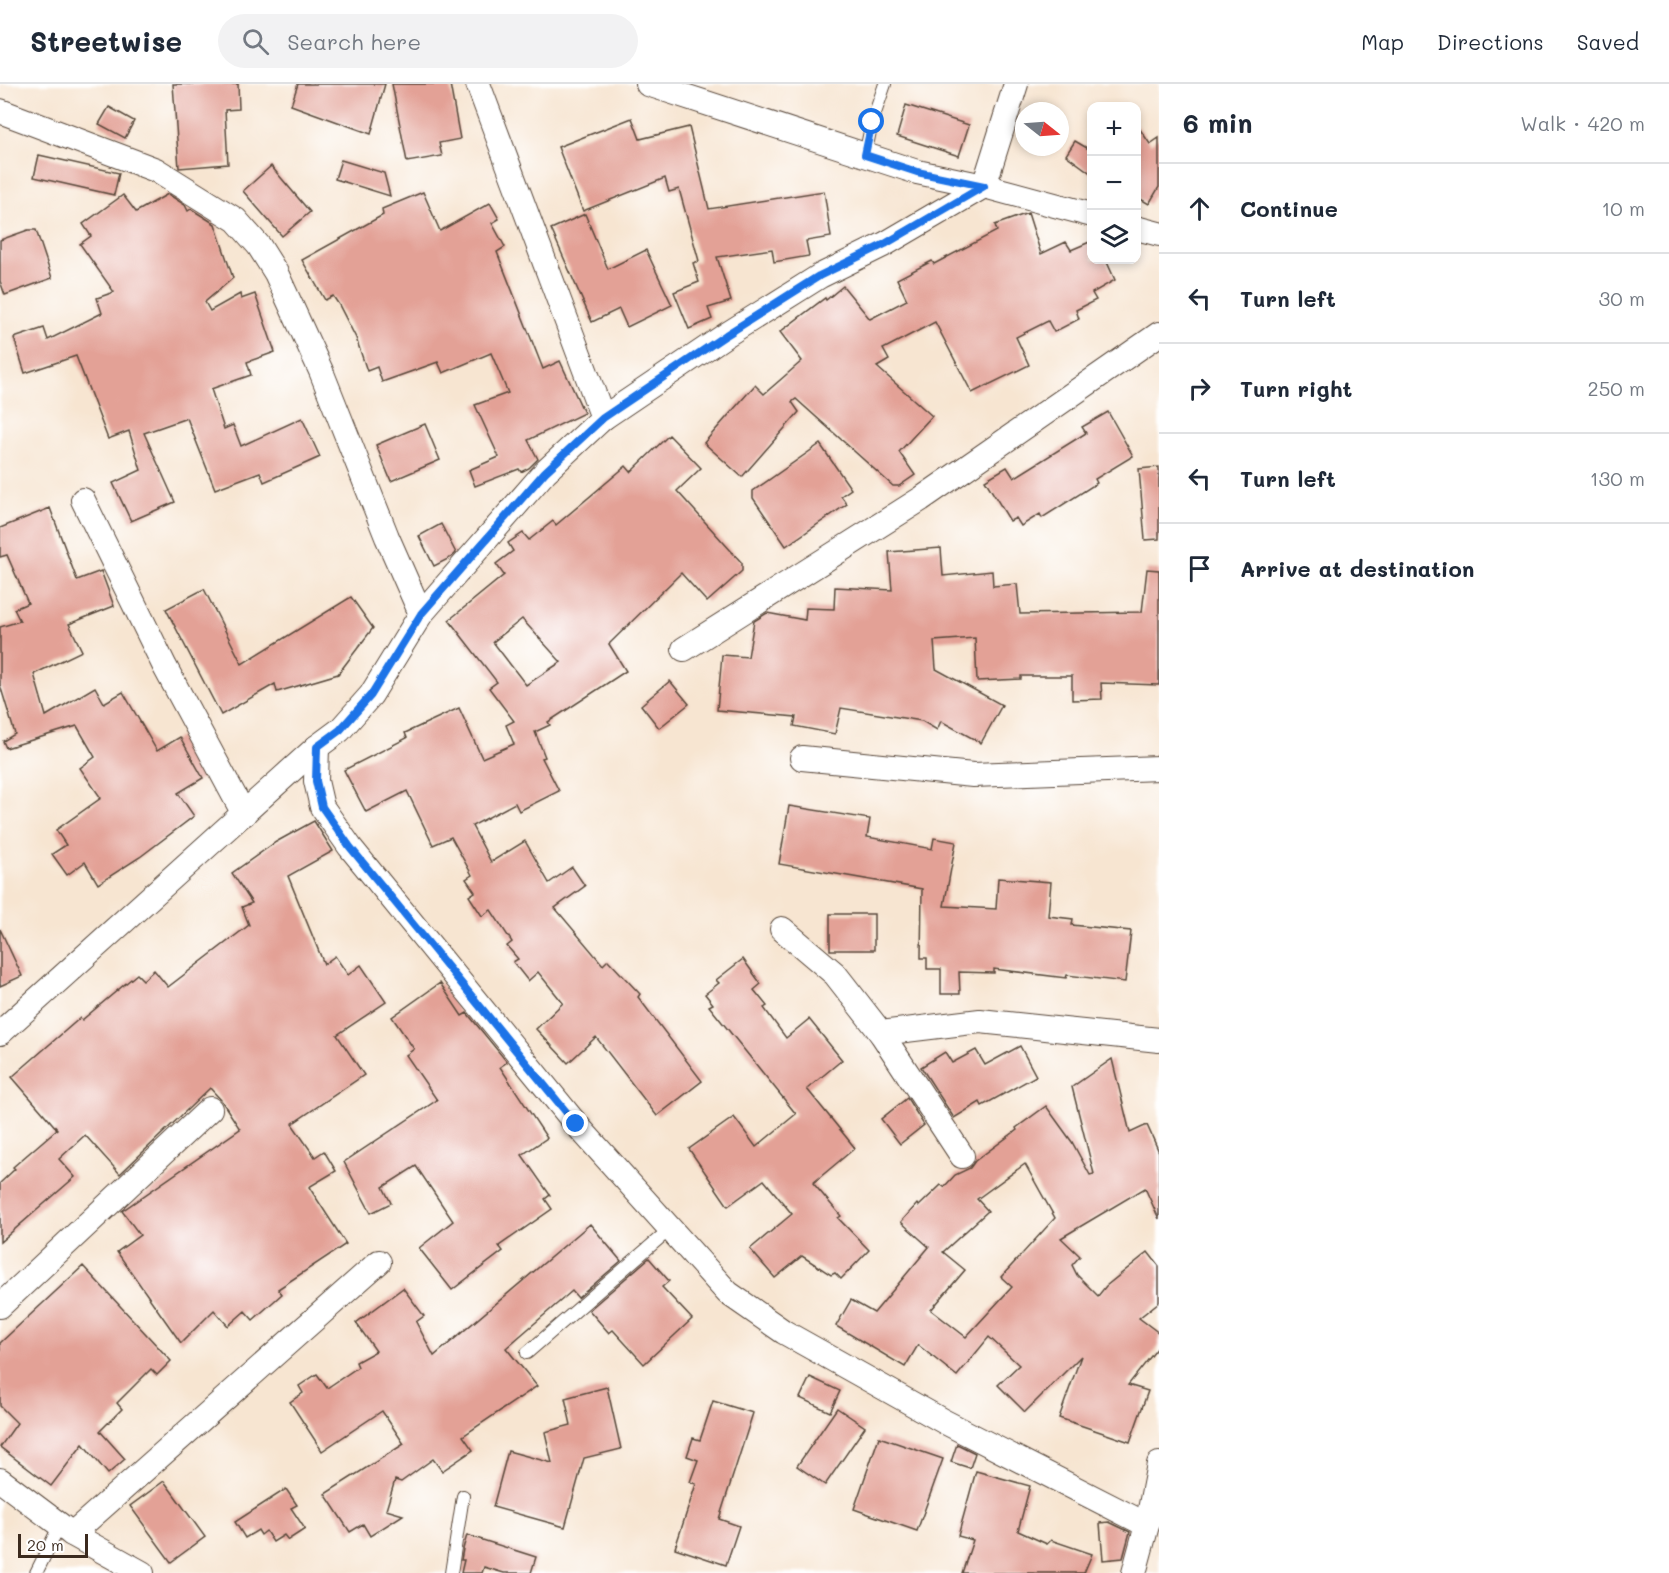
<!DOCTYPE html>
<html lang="en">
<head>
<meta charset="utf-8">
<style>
  :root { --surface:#fff; --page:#f2f2f3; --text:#1f2937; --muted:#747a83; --line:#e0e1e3 }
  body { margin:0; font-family:Mali,sans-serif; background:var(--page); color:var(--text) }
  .controls { position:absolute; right:18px; top:18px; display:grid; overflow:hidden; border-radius:12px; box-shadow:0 3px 9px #0003 }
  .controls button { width:54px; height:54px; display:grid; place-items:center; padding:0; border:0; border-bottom:2px solid var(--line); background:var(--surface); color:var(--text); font:30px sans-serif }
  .compass { position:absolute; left:1015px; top:18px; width:54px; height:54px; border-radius:50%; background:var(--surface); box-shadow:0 3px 9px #0003; rotate:107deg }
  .scale { position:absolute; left:18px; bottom:15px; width:70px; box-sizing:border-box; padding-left:6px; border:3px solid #3b2a1e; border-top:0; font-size:16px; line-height:21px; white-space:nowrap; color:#3b2a1e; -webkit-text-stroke:4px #fff; paint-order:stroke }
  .stop { position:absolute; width:18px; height:18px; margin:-14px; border:4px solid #1a73e8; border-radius:50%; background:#fff }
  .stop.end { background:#1a73e8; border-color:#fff; box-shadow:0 2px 6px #0008 }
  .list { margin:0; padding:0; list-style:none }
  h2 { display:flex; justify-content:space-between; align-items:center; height:78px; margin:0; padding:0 24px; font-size:26px }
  h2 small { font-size:20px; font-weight:400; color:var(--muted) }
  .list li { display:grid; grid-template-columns:39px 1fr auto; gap:18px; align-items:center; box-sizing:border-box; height:90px; padding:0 24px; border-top:2px solid var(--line) }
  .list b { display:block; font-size:22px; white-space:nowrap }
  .list em { font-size:20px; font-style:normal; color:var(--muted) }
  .icon { flex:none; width:33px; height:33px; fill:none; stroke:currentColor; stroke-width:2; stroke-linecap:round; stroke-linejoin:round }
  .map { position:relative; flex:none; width:1159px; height:1489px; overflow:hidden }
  header { display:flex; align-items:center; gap:36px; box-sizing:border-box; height:84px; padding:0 30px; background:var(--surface); border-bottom:2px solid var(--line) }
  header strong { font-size:28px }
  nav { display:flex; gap:33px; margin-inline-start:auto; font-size:21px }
  .search { width:420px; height:54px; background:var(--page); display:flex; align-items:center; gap:15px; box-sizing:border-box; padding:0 21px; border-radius:33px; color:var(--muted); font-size:22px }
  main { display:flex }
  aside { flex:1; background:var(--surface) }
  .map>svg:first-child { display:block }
  .building { fill:#e3a196; fill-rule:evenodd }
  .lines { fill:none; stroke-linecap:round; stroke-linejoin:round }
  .lane-casing { stroke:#574639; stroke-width:14 }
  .street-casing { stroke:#574639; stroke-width:26 }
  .lane { stroke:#fff; stroke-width:12 }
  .street { stroke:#fff; stroke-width:24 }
  .route { stroke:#1a73e8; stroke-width:8 }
</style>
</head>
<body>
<header>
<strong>Streetwise</strong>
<div class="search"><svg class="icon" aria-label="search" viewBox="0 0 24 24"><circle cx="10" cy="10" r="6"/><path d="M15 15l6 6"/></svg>Search here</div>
<nav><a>Map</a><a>Directions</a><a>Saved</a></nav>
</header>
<main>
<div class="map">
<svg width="1159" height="1489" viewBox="0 0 1159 1489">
  <rect width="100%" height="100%" fill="#fff"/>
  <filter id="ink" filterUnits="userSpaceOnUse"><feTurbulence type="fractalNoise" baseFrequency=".0167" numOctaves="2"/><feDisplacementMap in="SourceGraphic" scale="12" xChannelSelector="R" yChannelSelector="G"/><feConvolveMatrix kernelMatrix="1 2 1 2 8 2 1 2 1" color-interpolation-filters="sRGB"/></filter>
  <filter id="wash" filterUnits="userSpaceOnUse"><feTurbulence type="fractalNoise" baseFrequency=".008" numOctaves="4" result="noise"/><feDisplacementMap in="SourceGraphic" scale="24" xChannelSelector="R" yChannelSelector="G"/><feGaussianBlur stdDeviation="1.35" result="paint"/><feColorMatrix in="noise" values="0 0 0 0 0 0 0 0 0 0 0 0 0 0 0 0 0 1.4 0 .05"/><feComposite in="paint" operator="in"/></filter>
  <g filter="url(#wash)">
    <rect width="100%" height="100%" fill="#f7e5d1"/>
    <g id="blocks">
      <!-- building -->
      <g class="building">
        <polygon points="173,0 238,0 239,25 225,26 228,80 179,84"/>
        <polygon points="298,0 385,0 371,50 291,21"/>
        <polygon points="392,0 450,0 460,55 439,59 442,72 407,78"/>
        <polygon points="906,21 969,41 959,72 897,52"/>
        <polygon points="109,23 134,37 125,54 99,40"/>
        <polygon points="632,34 640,55 689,43 709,125 824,107 831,153 806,157 809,172 774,178 772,165 717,173 731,217 708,224 712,235 689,245 674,208 699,198 693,179 699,177 679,105 669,108 665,94 583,127 558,63"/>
        <polygon points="1137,41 1150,60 1159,54 1159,103 1149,120 1137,113"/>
        <polygon points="1075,57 1092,67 1092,90 1066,71"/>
        <polygon points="39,71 119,89 114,111 34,93"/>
        <polygon points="341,76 384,89 390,112 335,95"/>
        <polygon points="271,82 310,128 282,152 243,107"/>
        <polygon points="423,108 440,147 490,119 499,135 492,139 505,163 497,168 543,285 560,277 584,329 528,356 538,375 529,384 521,388 519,385 475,402 469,386 499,373 475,321 508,309 491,269 443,289 438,278 382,298 377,283 367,287 356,254 339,221 333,212 325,216 302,176 383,131 382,125"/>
        <polygon points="168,110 185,121 188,127 191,125 215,140 233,194 205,218 210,227 240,210 241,215 255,210 275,268 247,278 251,291 211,305 224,345 233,341 241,362 302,334 320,373 264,398 260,388 215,405 187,334 144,349 175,418 131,437 113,399 141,386 129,347 108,355 76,272 25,289 14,254 44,244 48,256 102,229 97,214 114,208 80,160 91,152 83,140 123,111 136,128"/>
        <polygon points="1028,129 1041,170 1066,158 1071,166 1092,157 1092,176 1106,176 1115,196 1092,209 1096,216 1076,226 1079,235 1054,248 1048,237 1016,253 1029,281 972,309 935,238 883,265 889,276 877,283 932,332 899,368 915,391 899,402 893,402 796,315 792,318 799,328 742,393 704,359 755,301 764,310 802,277 780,248 825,214 826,216 843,202 870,235 907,216 897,195 932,177 934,180 997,147 995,141"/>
        <polygon points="585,130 608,185 646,166 672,221 627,243 619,225 592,238 551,145"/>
        <polygon points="28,146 36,146 52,194 5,211 0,197 0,156"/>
        <polygon points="1108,328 1133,372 1095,395 1097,399 1042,434 1040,430 1021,442 1016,434 1010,437 985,396 1007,383 1014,394 1086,349 1082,343"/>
        <polygon points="425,340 440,376 391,397 376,361"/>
        <path d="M669,351L701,384L677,407L742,479V487L707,518L681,489L609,560L626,587L548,638L550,641L535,648L545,673L542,674L559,707L519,727L515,719L472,742L491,778L525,757L549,799L572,783L585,802L555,824L603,881L608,876L640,910L638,913L702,997L657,1032L596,953L568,979L536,945L563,919L538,888L528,897L513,878L518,875L507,862L512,858L491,826L482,832L469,812L475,808L466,795L472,791L451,753L433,761L407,707L366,728L344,686L407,654L405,649L459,624L482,674L514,660L506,641L514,637L489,604L497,598L449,536L504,491L496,480L513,467L508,459L523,449L529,456L553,437L556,441L626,382L631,388ZM522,535L561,578L526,601L493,558Z"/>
        <polygon points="820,360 851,405 841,412 847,420 786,462 753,414 753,407"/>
        <polygon points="1159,383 1159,455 1145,456 1139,385"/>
        <polygon points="50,424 77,496 101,487 114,522 69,540 82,567 34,590 46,632 95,603 104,619 123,608 157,667 180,653 203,694 178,709 194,732 140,773 98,800 85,778 67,791 52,770 66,761 56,746 101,714 80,684 95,673 77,642 6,664 3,657 15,650 0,601 0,543 20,537 14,525 28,519 7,471 0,473 0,444"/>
        <polygon points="441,440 456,469 452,473 434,482 419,452"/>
        <polygon points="941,464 943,492 992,487 993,502 1017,500 1020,530 1142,528 1147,485 1159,486 1159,601 1101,599 1102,615 1072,616 1072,592 1021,592 1021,595 977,597 975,554 934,557 936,585 1002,621 981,659 941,637 937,646 922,637 841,624 835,650 794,642 796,633 717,626 722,571 748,573 754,537 767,529 805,536 806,524 834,525 835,503 892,506 889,468"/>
        <polygon points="204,505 242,580 351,513 373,544 338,590 277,608 275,600 221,631 166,525"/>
        <polygon points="670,597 689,620 659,644 641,621"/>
        <polygon points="789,722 870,735 867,753 932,765 934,754 956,758 944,822 996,825 998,794 1051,798 1048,832 1073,835 1072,841 1131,847 1125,898 1067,891 1066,894 994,885 994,889 959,888 960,910 941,910 941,885 927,885 927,874 921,874 922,805 779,780"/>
        <polygon points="314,737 333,767 288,792 324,880 335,872 348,891 361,881 386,918 337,951 364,991 292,1040 315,1073 324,1067 336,1087 309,1103 346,1160 278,1205 282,1210 253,1236 245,1227 228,1242 214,1226 181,1259 117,1168 140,1151 122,1127 240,1045 221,1016 210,1004 120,1090 85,1051 59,1075 75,1093 0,1158 0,1099 15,1085 13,1083 57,1045 12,993 80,934 82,936 137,890 143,896 154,886 168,903 249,841 242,823 252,819 232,789 276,758"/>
        <rect x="830" y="830" width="44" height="36"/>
        <polygon points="0,845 22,892 0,902"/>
        <polygon points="743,875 761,900 754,906 767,922 764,924 786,954 809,935 842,976 807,1005 855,1064 813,1099 841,1132 838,1134 869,1166 841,1195 835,1189 831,1191 802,1172 775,1194 750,1165 792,1130 764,1096 728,1122 689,1065 734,1033 756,1063 796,1030 709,922 713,920 705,910 719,899 716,896"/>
        <polygon points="440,899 462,932 467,929 507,978 500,983 547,1054 522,1071 550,1111 545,1115 552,1125 499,1162 503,1167 452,1206 419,1164 453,1137 416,1082 383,1103 391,1119 371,1129 344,1078 437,1016 406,971 414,965 392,933"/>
        <polygon points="1020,962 1036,992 982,1022 980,1018 954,1034 921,983 945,968 952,979 976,966 985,981"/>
        <path d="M1112,975L1130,1049L1147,1041L1159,1068V1135L1145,1104L1061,1154L1080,1172L1072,1181L1077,1191L1098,1212L1106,1202L1148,1168L1159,1182V1218L1139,1234L1159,1249V1262L1128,1301L1148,1307L1130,1358L1059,1334L1081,1272L1025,1328L998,1301L1019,1281L989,1253L957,1292L918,1261L905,1283L836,1242L851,1216L874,1229L929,1163L901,1138L917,1120L919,1122L941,1101L944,1103L955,1091L970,1084L975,1077L1017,1046L1016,1044L1046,1022L1072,1058L1090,1091L1094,1090L1072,1003ZM1025,1080L1055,1134L1001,1193L1012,1203L966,1253L931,1226L965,1186L943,1168L988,1127L977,1115Z"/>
        <polygon points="907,1014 924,1041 900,1060 881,1035"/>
        <polygon points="590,1140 621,1177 578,1214 572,1207 506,1264 537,1302 463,1352 473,1366 442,1387 433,1375 401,1398 395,1396 386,1426 403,1431 370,1452 363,1440 350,1448 325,1410 404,1360 382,1327 322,1367 290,1318 303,1309 299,1302 317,1290 327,1304 358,1283 356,1278 376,1267 356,1239 403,1204 424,1232 416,1238 434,1272"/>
        <polygon points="649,1174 669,1197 662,1203 692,1235 644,1280 613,1246 609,1249 589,1226"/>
        <polygon points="83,1182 171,1277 157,1291 151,1285 117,1319 122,1325 100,1347 125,1375 108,1390 83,1360 51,1402 0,1363 17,1339 0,1322 0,1259"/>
        <polygon points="810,1293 840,1307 830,1328 800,1314"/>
        <polygon points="607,1303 621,1365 584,1374 565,1443 493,1423 508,1367 552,1379 545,1348 571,1341 565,1314"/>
        <polygon points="713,1317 753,1329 719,1435 739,1442 726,1481 675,1464 696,1400 690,1398 698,1376 687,1372 693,1354 700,1356"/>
        <polygon points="837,1324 865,1343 825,1401 797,1382"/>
        <polygon points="879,1353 943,1375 917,1447 854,1425"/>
        <polygon points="957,1360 975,1369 970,1384 951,1378"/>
        <polygon points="976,1387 1030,1402 1018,1447 1047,1460 1051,1456 1092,1470 1084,1489 962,1489 973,1456 958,1452"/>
        <polygon points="164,1397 205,1453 171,1478 130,1422"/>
        <polygon points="286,1405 297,1421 291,1424 305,1445 288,1456 284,1451 273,1458 266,1447 261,1451 258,1446 245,1454 235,1438"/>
        <polygon points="1109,1438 1130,1448 1123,1474 1103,1476 1100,1439"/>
        <polygon points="467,1451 536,1473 531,1489 504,1489 484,1483 482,1489 461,1489 464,1476 461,1476 463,1465"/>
      </g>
    </g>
  </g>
  <g filter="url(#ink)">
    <use href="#blocks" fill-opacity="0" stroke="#574639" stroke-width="1.5"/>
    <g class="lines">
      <defs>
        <g id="lane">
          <polyline points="865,71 872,38 885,0"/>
          <polyline points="527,1269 670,1145"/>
          <polyline points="36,1489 60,1441"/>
          <polyline points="451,1489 463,1412"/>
        </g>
        <g id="street">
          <polyline points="478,0 603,334"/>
          <polyline points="648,0 917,88 984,102 1092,131"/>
          <polyline points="0,27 156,86 236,136 259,162 276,189 321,287 387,453 421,530 371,611 340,646 317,663 0,949"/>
          <polyline points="1136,144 1159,150"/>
          <polyline points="83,416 165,583 244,730"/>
          <polyline points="421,530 545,388 603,334 726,251 820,192 885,160 984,102 1016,0"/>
          <polyline points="684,565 921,415 1159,250"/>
          <polyline points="317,663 316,697 322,723 350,763 576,1040 728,1209 784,1248 943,1337 1147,1441"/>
          <polyline points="802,674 973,691 1159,684"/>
          <polyline points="782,845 835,890 881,949 962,1072"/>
          <polyline points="881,949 980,937 1159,956"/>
          <polyline points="0,1222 210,1025"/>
          <polyline points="0,1396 72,1450 142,1489"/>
          <polyline points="72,1450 379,1178"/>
          <polyline points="1134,1489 1147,1441 1159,1380"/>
        </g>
      </defs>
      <!-- lane casing -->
      <use href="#lane" class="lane-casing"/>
      <!-- street casing -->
      <use href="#street" class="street-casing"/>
      <!-- lane -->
      <use href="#lane" class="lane"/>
      <!-- street -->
      <use href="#street" class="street"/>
    </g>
  </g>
  <g class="lines" filter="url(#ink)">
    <!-- route -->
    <polyline class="route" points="576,1040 350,763 322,723 316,697 317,663 340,646 371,611 421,530 545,388 603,334 726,251 819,192 885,160 984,102 917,88 865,71 872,38"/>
  </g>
</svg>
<div class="controls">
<button>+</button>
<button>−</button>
<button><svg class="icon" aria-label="layers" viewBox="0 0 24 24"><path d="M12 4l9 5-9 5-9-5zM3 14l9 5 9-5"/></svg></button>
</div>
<svg class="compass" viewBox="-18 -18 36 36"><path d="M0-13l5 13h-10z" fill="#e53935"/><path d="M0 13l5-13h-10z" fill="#747a83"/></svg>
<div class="scale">20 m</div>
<div class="stop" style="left:872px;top:38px"></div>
<div class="stop end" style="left:576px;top:1040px"></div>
</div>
<aside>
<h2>6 min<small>Walk · 420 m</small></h2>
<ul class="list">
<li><svg class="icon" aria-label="ahead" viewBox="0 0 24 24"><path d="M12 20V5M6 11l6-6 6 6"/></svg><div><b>Continue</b></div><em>10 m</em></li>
<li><svg class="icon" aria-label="left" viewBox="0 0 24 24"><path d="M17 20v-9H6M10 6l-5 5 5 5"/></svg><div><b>Turn left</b></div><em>30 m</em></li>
<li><svg class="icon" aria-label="right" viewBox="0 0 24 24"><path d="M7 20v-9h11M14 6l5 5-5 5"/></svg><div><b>Turn right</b></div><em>250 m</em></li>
<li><svg class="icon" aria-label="left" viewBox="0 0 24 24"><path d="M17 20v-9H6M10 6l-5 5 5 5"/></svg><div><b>Turn left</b></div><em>130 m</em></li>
<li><svg class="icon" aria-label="arrive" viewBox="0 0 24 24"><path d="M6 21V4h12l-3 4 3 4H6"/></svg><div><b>Arrive at destination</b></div></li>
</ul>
</aside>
</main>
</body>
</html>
